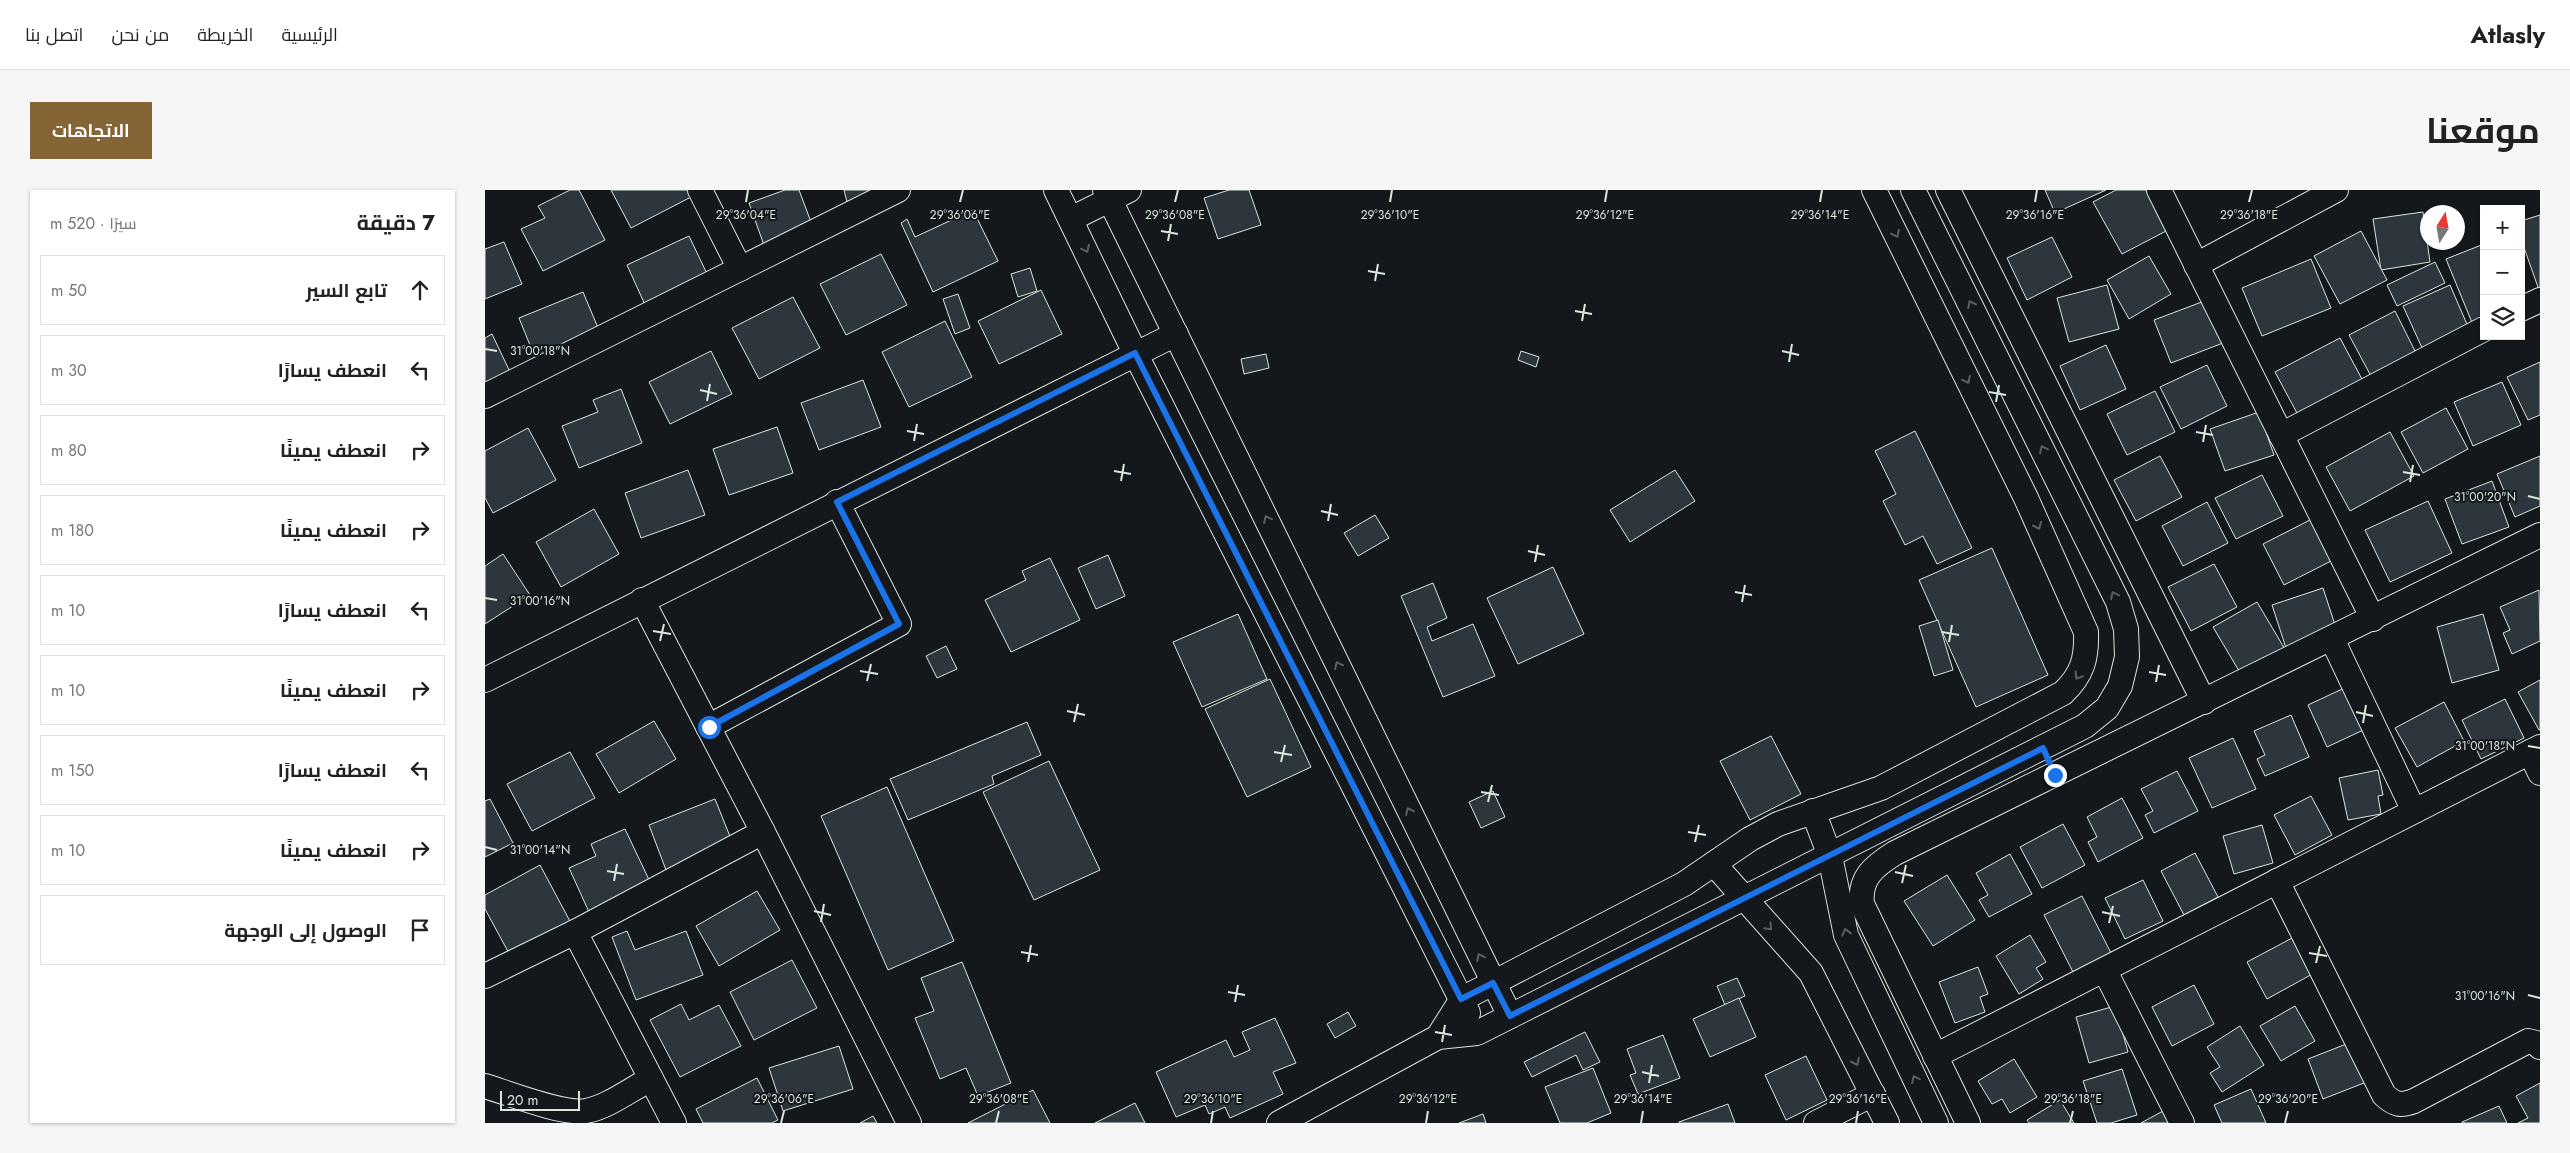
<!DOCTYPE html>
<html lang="ar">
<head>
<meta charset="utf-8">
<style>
  :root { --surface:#fff; --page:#f6f6f6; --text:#222; --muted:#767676; --line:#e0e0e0; --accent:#856535 }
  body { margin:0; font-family:Jost,Cairo,sans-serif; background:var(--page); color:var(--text); direction:rtl }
  .controls { position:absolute; right:15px; top:15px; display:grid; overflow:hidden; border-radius:0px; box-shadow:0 1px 4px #0004 }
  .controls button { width:45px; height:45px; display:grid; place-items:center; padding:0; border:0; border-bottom:1px solid var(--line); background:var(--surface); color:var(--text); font:25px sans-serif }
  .compass { position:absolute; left:1935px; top:15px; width:45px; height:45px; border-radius:50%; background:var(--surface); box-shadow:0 1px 4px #0004; rotate:11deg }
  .scale { position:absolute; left:15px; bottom:12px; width:80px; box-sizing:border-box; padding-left:5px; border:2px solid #d8e6dc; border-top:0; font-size:14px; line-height:18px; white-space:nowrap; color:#d8e6dc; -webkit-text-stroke:4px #14181c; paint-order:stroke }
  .stop { position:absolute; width:15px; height:15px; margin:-11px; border:4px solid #1a73e8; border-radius:50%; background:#fff }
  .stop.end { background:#1a73e8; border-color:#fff; box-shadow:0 1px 5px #0008 }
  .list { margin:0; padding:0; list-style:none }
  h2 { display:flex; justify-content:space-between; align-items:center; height:65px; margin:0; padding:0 20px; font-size:21px }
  h2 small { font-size:16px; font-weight:400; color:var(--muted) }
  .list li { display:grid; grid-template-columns:32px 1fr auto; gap:15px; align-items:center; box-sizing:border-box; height:70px; margin:0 10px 10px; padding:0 10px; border:1px solid var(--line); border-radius:0px }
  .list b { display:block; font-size:19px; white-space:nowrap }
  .list em { font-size:16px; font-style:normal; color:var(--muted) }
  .icon { flex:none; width:28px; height:28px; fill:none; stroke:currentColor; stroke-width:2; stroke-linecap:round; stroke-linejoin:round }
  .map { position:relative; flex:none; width:2055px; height:933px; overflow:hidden; direction:ltr; border-radius:0px }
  header { display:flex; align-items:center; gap:30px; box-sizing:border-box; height:70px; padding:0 25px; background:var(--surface); border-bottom:1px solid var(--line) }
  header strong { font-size:24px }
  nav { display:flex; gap:28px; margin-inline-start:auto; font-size:18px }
  .intro { display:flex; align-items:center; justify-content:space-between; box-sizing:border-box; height:120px; padding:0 30px }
  h1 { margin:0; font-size:35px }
  .button { padding:12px 22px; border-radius:0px; background:var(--accent); color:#fff; font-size:18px; font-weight:700 }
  main { display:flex; gap:30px; padding:0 30px }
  aside { flex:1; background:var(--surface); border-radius:0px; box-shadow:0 1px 4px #0004 }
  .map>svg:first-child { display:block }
  .building { fill:#2c363c; stroke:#d8e6dc }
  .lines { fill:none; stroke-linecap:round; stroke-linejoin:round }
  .minor-casing { stroke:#d8e6dc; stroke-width:26 }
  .minor { stroke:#14181c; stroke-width:24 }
  .oneway { stroke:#59605f }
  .route { stroke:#1a73e8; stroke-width:6 }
  .ticks { fill:none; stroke:#d8e6dc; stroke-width:2 }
  .ticks-label { font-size:12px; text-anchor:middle; fill:#d8e6dc; stroke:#14181c; stroke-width:4; stroke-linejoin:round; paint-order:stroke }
</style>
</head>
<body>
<header>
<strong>Atlasly</strong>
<nav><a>الرئيسية</a><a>الخريطة</a><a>من نحن</a><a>اتصل بنا</a></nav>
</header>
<div class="intro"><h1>موقعنا</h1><a class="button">الاتجاهات</a></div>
<main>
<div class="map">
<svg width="2055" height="933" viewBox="0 0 2055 933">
  <rect width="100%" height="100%" fill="#14181c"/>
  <!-- building -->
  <g class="building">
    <polygon points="85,0 94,0 120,50 58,81 36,39 60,28 53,16"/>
    <polygon points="126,0 205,0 208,6 146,38"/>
    <polygon points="300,0 314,0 329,40 280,58 264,13"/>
    <polygon points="359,0 410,0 362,12"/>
    <polygon points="744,0 764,0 776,35 733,49 719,8"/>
    <polygon points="1560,0 1621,0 1570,23"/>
    <polygon points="1631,0 1661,0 1683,40 1637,64 1608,12"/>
    <polygon points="488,20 513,71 448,102 416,33 422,29 430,47"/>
    <polygon points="1938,22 1945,72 1896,80 1888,29"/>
    <polygon points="2055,25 2055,100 2054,100 2036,49 2036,31"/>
    <polygon points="1876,41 1902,90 1855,114 1829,66"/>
    <polygon points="204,46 224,88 161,117 142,75"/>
    <polygon points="1567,47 1587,87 1542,110 1522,68"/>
    <polygon points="19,52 37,94 0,109 0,59"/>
    <polygon points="1999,54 1999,131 1988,135 1961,69"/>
    <polygon points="396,64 422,115 361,145 335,94"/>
    <polygon points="1664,66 1686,104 1644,129 1622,90"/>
    <polygon points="1826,69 1846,118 1777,146 1757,98"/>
    <polygon points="1950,72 1960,93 1912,116 1902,95"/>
    <polygon points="545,78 552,101 533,107 526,84"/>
    <polygon points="1622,95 1634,139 1584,152 1572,108"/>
    <polygon points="1965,95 1984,139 1938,160 1918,116"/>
    <polygon points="556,100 577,144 514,174 493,131"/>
    <polygon points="98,102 116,145 51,170 34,128"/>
    <polygon points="473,104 485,138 470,144 458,109"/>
    <polygon points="308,107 335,158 274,189 247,138"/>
    <polygon points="1722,110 1738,153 1686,173 1669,130"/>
    <polygon points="1910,121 1932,165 1887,188 1864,145"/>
    <polygon points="460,131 487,187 424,217 397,162"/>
    <polygon points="7,144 26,184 0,197 0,148"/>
    <polygon points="1855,148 1878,191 1813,225 1790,182"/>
    <polygon points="1621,155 1641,199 1595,220 1575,176"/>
    <polygon points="226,161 247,204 185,234 164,192"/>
    <polygon points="1036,161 1054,167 1051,177 1033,170"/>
    <polygon points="781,164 784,178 759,184 756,169"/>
    <polygon points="2055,172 2055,225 2043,230 2022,187"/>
    <polygon points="1722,175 1742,216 1696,239 1675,197"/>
    <polygon points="378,190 396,237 334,260 316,213"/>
    <polygon points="2017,192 2036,235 1988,256 1969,212"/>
    <polygon points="136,199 157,253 94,278 77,236 113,222 108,210"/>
    <polygon points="1670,201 1690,242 1642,265 1622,224"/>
    <polygon points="1961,218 1983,259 1938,283 1916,242"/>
    <polygon points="1774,222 1789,265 1740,281 1725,239"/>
    <polygon points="292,237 308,283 244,305 228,259"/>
    <polygon points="43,238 71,290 8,323 0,308 0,261"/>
    <polygon points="1430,241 1487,358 1452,374 1438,346 1420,355 1398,311 1411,304 1390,261"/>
    <polygon points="1905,242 1929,286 1865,321 1841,277"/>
    <polygon points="1675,266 1697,307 1651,331 1629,290"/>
    <polygon points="2055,266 2055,316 2030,327 2012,284"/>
    <polygon points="203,280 220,325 156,348 140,303"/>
    <polygon points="1190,280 1210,311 1145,352 1125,320"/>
    <polygon points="1777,285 1798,326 1751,349 1730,308"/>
    <polygon points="2007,291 2024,337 1977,354 1960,309"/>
    <polygon points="1943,311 1967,363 1905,392 1880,340"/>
    <polygon points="1722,312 1743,353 1698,376 1677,336"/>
    <polygon points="109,319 134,364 76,397 51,352"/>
    <polygon points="890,325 904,348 873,366 859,343"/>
    <polygon points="1827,329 1848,370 1799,395 1778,354"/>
    <polygon points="1507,358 1563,485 1491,517 1434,390"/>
    <polygon points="18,364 45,405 0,434 0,376"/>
    <polygon points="623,365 640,406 611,419 593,378"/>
    <polygon points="565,368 595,430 526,462 500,410 541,390 537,381"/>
    <polygon points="1729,374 1752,417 1706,441 1683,397"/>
    <polygon points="1068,377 1099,444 1033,474 1002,408"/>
    <polygon points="948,393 962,428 942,437 947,451 988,434 1010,486 958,507 916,406"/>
    <polygon points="1838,398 1852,441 1801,458 1787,415"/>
    <polygon points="2054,400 2055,451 2027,464 2018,443 2025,440 2015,417"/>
    <polygon points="1772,412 1801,461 1757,486 1728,437"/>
    <polygon points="753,424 782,489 717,517 688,452"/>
    <polygon points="1998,424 2014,480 1967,493 1952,437"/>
    <polygon points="1453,430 1468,480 1449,486 1434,436"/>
    <polygon points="461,456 472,479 452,488 441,466"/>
    <polygon points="785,489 826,577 762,607 720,519"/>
    <polygon points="2055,490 2055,540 2054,540 2033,502"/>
    <polygon points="1870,493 1889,535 1842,557 1823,515"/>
    <polygon points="2020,509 2039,548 1996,569 1977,530"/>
    <polygon points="1959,512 1979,551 1932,577 1910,538"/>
    <polygon points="1806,525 1824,567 1780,586 1772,569 1780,565 1769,541"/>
    <polygon points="169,531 191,569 134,603 111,564"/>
    <polygon points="542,532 556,565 507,586 509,594 423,630 405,589"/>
    <polygon points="1286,546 1316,604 1265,630 1235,571"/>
    <polygon points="1748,548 1771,599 1727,618 1704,568"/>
    <polygon points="85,562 110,608 47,641 22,594"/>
    <polygon points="564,571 615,680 549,710 498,602"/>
    <polygon points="1893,580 1898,605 1893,606 1896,624 1863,630 1854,588"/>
    <polygon points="1692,581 1713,621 1669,643 1660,625 1668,621 1656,599"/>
    <polygon points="402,597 469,751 403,780 336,626"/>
    <polygon points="1008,601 1020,627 996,638 984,612"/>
    <polygon points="1826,606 1847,645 1810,665 1789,625"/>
    <polygon points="1637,608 1658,648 1613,672 1603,652 1612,647 1602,627"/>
    <polygon points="5,609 28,653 0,667 0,611"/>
    <polygon points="230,609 248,654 181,680 164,635"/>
    <polygon points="1578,634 1600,675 1557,698 1535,657"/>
    <polygon points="1777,635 1788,673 1749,684 1738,646"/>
    <polygon points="140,639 166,694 104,722 84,678 111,666 106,654"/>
    <polygon points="1710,663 1733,707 1699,725 1676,681"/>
    <polygon points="1525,664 1547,704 1504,727 1494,710 1503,705 1491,683"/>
    <polygon points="55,675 87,735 26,767 0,719 0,705"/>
    <polygon points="1462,685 1490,730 1448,756 1419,711"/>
    <polygon points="1658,690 1678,731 1640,749 1620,708"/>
    <polygon points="272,701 295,740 234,776 211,736"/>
    <polygon points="1597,706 1626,763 1588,782 1559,725"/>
    <polygon points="142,741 150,760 201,741 218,785 151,810 127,747"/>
    <polygon points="1545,745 1561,772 1551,778 1558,789 1534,804 1511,766"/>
    <polygon points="1811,746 1831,782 1782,809 1762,772"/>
    <polygon points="307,770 332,818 269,850 245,802"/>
    <polygon points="477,772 526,893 493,906 481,878 455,889 430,828 449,821 436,788"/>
    <polygon points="1493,777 1503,804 1495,807 1500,822 1470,833 1454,792"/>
    <polygon points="1252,788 1260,806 1240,815 1232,796"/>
    <polygon points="1709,795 1729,834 1687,856 1667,817"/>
    <polygon points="1254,808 1271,847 1225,867 1208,829"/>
    <polygon points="196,814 204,830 234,815 256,856 195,887 165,830"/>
    <polygon points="1630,816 1643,862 1604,873 1591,827"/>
    <polygon points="1810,816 1830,851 1796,871 1775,836"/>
    <polygon points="863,822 871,836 850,848 842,834"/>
    <polygon points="790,828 811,873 788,882 798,904 745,928 740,917 724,924 720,915 691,927 671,882 741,850 749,867 765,860 757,842"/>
    <polygon points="1755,836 1779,875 1737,902 1725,883 1735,877 1722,857"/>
    <polygon points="1100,842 1115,872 1098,880 1091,865 1047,887 1039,872"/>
    <polygon points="1178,845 1195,888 1153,904 1145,885 1151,883 1142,859"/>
    <polygon points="1869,851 1884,891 1838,909 1823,869"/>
    <polygon points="354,856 368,899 298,921 284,878"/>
    <polygon points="1321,866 1342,910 1301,930 1280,885"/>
    <polygon points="1529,869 1552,907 1525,923 1517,909 1507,914 1493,891"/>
    <polygon points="1108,878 1126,923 1102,933 1075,933 1060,897"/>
    <polygon points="1637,879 1652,925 1626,933 1612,933 1598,891"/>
    <polygon points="272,888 293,930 287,933 218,933 211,919"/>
    <polygon points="2055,893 2055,933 2033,933 2043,928 2031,906"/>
    <polygon points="1766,899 1781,933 1737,933 1729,915"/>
    <polygon points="548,900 565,933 483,933"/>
    <polygon points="1575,910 1589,933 1544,933 1542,930"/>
    <polygon points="650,913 660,933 610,933"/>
    <polygon points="1243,914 1250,933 1194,933 1194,932"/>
    <polygon points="2014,916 2022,933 1977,933 1977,932"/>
    <polygon points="1678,921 1684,933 1656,933"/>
    <polygon points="998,924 1001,933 974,933"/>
    <polygon points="388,926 392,933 375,933"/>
  </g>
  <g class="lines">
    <defs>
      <g id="minor">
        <polyline points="215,0 255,79"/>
        <polyline points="571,0 650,163 983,823"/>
        <polyline points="620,0 1025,826"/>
        <polyline points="1463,0 1719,512"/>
        <polyline points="1674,0 1888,429"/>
        <polyline points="586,29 644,0"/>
        <polyline points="1711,75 1851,0"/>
        <polyline points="2036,119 2055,110"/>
        <polyline points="0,206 413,0"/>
        <polyline points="1796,245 1999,139"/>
        <polyline points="157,410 278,642 424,933"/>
        <polyline points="1847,449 1929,621"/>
        <polyline points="0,490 691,144"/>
        <polyline points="223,537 414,434 352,312"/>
        <polyline points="2045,562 2055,583"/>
        <polyline points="1328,621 1345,666 1361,745 1451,933"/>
        <polyline points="1229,674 1326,783 1402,933"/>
        <path d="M1792,691L1899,905C1910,915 1916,916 1929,911L2043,851L2051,853L2055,857"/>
        <polyline points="90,742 189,933"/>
        <polyline points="1620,781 1697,933"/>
        <polyline points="0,786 90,742 278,642"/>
        <path d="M953,847L977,809L1199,694L1265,649L1293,634L1396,598L1578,503C1597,485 1602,469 1601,442L1541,308L1389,0"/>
        <polyline points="1450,866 2055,557"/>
        <path d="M0,896C23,903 79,925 101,921C123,917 146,899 166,889"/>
        <polyline points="794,933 953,847 992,843 1600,536 1622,518 1635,496 1642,467 1641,439 1633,412 1428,0"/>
        <polyline points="1331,933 1388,904"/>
        <path d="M1483,933L1377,714C1374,688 1389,676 1410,663L2055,345"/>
      </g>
    </defs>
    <!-- minor casing -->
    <use href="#minor" class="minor-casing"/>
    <!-- minor -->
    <use href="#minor" class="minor"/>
  </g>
  <!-- one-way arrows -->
  <defs><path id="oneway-chevron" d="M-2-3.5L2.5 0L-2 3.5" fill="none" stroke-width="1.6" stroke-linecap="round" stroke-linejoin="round" transform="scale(1.25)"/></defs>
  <g class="oneway">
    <use href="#oneway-chevron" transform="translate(1411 44) rotate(64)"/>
    <use href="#oneway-chevron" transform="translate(601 59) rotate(64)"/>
    <use href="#oneway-chevron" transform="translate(1486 114) rotate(-116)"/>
    <use href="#oneway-chevron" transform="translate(1482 190) rotate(64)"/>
    <use href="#oneway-chevron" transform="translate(1558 259) rotate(-116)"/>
    <use href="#oneway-chevron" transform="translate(782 329) rotate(-116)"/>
    <use href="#oneway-chevron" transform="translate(1553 336) rotate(66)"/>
    <use href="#oneway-chevron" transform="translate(1629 405) rotate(-116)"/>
    <use href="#oneway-chevron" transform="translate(853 475) rotate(-116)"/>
    <use href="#oneway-chevron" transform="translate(1593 486) rotate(122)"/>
    <use href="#oneway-chevron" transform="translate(924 621) rotate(-116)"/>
    <use href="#oneway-chevron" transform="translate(1284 737) rotate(46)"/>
    <use href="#oneway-chevron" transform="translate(1361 742) rotate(-104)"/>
    <use href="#oneway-chevron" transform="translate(995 767) rotate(-116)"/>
    <use href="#oneway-chevron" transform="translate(1371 872) rotate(63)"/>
    <use href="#oneway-chevron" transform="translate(1430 889) rotate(-116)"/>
  </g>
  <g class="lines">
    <!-- route -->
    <polyline class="route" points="224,537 414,434 352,312 650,163 976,809 1008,793 1025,826 1558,558 1570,585"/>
  </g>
  <!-- ticks -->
  <path class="ticks" d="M261,12L263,0M475,12L478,0M690,12L693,0M905,12L907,0M1120,12L1122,0M1335,12L1337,0M1550,12L1552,0M1764,12L1767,0M676,41L693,44M683,51L686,34M883,81L900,84M890,91L893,74M1090,121L1107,124M1097,131L1100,114M0,159L12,161M1297,161L1314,165M1304,172L1307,154M215,200L232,204M1504,202L1521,205M222,211L225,194M1511,212L1514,195M422,241L439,244M1711,242L1728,245M429,251L432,234M1718,252L1721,235M629,281L646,284M1918,282L1935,285M636,291L639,274M1925,292L1928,275M2043,306L2055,309M836,321L853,325M843,331L846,314M1043,361L1060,365M1050,372L1053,355M1250,402L1267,405M0,408L12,410M1257,412L1260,395M168,441L186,444M1457,442L1474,445M175,451L179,434M1464,452L1467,435M375,481L393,484M1664,482L1681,485M382,491L386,474M1671,492L1674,475M582,521L600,525M1871,522L1888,526M589,532L593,514M1878,533L1881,515M2043,556L2055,558M789,562L807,565M796,572L800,555M996,602L1014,605M1003,612L1007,595M1203,642L1221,645M1210,652L1214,635M0,657L12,660M122,681L139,684M1410,682L1428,686M129,691L132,674M1417,693L1421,675M329,721L346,725M1617,722L1635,726M336,732L339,714M1624,733L1628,716M536,762L553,765M1824,763L1842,766M543,772L546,755M1831,773L1835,756M743,802L760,805M2043,805L2055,808M750,812L753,795M950,842L967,845M957,852L960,835M1157,882L1174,886M1164,893L1167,875M296,933L299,921M511,933L514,921M726,933L728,921M941,933L943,921M1156,933L1158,921M1371,933L1373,921M1585,933L1588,921M1800,933L1803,921"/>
  <g class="ticks-label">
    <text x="261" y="29">29°36'04"E</text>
    <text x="475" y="29">29°36'06"E</text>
    <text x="690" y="29">29°36'08"E</text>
    <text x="905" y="29">29°36'10"E</text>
    <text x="1120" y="29">29°36'12"E</text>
    <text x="1335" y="29">29°36'14"E</text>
    <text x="1550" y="29">29°36'16"E</text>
    <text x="1764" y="29">29°36'18"E</text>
    <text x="55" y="165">31°00'18"N</text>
    <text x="2000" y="311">31°00'20"N</text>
    <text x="55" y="415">31°00'16"N</text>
    <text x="2000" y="560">31°00'18"N</text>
    <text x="55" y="664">31°00'14"N</text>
    <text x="2000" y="810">31°00'16"N</text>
    <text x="299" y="913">29°36'06"E</text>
    <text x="514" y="913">29°36'08"E</text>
    <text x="728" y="913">29°36'10"E</text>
    <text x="943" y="913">29°36'12"E</text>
    <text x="1158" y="913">29°36'14"E</text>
    <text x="1373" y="913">29°36'16"E</text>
    <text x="1588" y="913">29°36'18"E</text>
    <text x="1803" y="913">29°36'20"E</text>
  </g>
</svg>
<div class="controls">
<button>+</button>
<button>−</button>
<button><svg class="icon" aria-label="layers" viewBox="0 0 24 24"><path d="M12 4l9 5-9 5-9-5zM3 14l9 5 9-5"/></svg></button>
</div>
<svg class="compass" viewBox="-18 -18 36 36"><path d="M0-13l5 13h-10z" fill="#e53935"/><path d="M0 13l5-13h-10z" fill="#767676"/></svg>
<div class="scale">20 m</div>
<div class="stop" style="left:224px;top:537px"></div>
<div class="stop end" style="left:1570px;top:585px"></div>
</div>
<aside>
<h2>7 دقيقة<small>سيرًا · 520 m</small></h2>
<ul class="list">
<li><svg class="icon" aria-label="ahead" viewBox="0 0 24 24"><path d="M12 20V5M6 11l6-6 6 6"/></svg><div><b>تابع السير</b></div><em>50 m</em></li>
<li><svg class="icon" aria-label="left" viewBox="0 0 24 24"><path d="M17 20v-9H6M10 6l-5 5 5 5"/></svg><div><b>انعطف يسارًا</b></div><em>30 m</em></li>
<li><svg class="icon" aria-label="right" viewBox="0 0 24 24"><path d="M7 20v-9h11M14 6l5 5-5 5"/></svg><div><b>انعطف يمينًا</b></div><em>80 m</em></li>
<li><svg class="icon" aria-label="right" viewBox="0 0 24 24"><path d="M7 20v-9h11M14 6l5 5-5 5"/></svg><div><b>انعطف يمينًا</b></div><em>180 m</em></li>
<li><svg class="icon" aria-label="left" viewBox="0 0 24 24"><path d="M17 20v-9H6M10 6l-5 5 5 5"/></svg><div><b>انعطف يسارًا</b></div><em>10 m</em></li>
<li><svg class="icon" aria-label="right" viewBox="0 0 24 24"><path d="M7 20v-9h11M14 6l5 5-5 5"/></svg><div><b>انعطف يمينًا</b></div><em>10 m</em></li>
<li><svg class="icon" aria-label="left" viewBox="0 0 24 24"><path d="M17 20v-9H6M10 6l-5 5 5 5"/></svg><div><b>انعطف يسارًا</b></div><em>150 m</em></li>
<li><svg class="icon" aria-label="right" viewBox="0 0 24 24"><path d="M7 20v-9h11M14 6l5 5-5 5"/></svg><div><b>انعطف يمينًا</b></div><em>10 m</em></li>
<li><svg class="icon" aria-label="arrive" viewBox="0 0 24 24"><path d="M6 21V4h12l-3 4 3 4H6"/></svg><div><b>الوصول إلى الوجهة</b></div></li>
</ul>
</aside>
</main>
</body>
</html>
